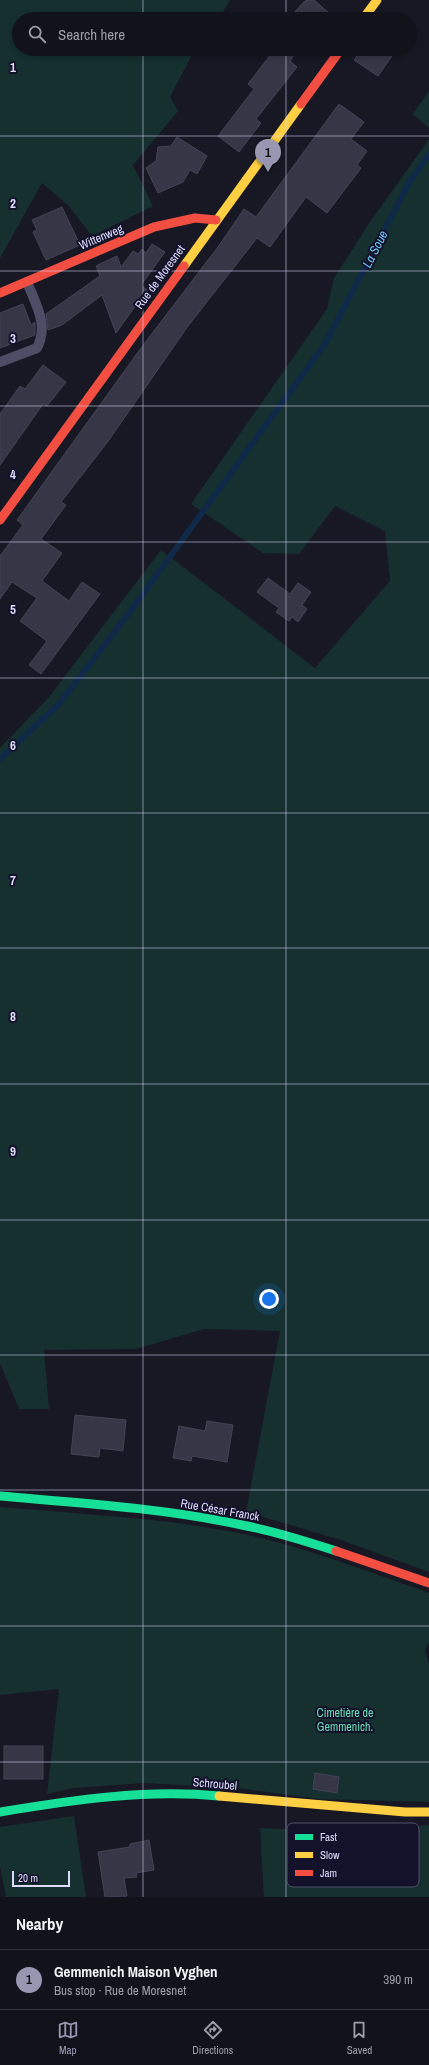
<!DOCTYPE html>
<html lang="en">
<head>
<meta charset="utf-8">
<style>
  :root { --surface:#12121b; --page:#1f2028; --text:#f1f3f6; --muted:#9c9ea3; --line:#31323a; --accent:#9897b2 }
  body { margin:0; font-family:"Archivo Narrow",sans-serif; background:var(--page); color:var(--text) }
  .scale { position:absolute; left:12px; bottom:10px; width:58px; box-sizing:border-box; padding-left:4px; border:2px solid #dddcfe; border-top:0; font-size:11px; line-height:14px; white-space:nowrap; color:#dddcfe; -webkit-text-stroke:3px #14122a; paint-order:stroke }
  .you { position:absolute; left:269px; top:1299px; width:14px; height:14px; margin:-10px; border:3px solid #fff; border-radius:50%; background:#1a73e8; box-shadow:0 0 0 6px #1a73e833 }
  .badge { display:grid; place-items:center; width:26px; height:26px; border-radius:50%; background:var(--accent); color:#111; font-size:13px; font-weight:700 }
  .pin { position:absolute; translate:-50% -33px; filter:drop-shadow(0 1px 2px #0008) }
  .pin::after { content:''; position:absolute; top:21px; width:14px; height:12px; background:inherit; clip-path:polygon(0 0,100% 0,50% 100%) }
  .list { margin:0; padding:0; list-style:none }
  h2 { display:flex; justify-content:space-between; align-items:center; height:52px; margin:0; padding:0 16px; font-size:17px }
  h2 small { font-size:13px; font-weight:400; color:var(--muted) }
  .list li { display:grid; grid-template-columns:26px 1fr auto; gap:12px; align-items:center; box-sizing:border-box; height:60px; padding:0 16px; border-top:1px solid var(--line) }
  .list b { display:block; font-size:15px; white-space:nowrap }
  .list p { margin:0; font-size:13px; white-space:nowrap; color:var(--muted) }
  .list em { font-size:13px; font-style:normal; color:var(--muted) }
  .icon { flex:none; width:22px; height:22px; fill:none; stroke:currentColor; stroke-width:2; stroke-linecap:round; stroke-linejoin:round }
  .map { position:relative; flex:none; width:429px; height:1897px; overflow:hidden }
  .search { position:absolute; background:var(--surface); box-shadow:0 2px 6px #0003; left:12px; right:12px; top:12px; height:44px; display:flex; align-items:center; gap:10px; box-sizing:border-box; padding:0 14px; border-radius:22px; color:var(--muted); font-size:15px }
  .sheet { height:112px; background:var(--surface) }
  nav { display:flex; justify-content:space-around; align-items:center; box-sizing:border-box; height:56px; border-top:1px solid var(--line); background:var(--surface); font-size:11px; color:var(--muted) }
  nav a { display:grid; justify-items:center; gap:2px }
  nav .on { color:var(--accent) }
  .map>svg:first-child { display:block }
  .green { fill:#15302e }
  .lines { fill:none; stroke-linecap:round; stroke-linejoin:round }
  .stream { stroke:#102948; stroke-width:6 }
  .building { fill:#363646; stroke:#454357 }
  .lane { stroke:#4d4e65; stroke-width:10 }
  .fast { stroke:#16e098; stroke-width:9 }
  .slow { stroke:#ffcf43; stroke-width:9 }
  .jam { stroke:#f24e42; stroke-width:9 }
  .grid { fill:none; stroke:#dddcfe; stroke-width:1; stroke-opacity:0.55 }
  .labels { text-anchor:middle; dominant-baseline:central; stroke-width:4; stroke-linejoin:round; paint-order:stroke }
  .street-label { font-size:12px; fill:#dddcfe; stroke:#14122a }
  .park-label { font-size:12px; fill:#69ddb5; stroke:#14122a }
  .water-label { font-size:13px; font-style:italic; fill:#6ec6fa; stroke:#14122a }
  .key { fill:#14122a; stroke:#504f6a; stroke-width:1 }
  .key-label { font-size:11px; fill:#dddcfe }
  .grid-label { font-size:13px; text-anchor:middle; font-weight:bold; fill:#dddcfe; stroke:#14122a; stroke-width:4; stroke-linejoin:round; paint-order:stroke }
</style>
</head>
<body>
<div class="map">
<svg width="429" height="1897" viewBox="0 0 429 1897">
  <rect width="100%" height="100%" fill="#181824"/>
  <!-- green -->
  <g class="green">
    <polygon points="0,0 230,0 219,19 19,19 19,49 195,49 170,97 178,111 133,165 153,206 92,236 69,206 42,183 0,258"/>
    <polygon points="429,91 429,128 413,114"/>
    <polygon points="429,139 429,1572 341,1540 246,1512 280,1331 204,1329 136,1349 44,1350 49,1409 19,1409 0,1363 0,748 49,697 161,550 315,668 390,581 385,531 335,506 299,554 263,553 191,504 327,309 334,278 368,225"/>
    <path d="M0,1507C88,1515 179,1518 265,1539C321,1553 375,1574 429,1593V1643L425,1650L429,1664V1802L319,1799L238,1788L144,1783L73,1788L47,1794L59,1689L0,1695Z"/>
    <polygon points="74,1816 86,1897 6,1897 0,1866 0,1827"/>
    <path d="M429,1825V1897H264L260,1828C316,1831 373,1831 429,1825Z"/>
  </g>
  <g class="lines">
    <!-- stream -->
    <polyline class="stream" points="0,759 59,704 129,613 325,344 410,181 429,155"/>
  </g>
  <!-- building -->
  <g class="building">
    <polygon points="306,0 314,0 336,19 288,19"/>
    <polygon points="275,49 298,49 290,61 297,67 256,119 261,123 239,152 218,136 254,89 248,84"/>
    <polygon points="362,49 397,49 378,76 354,60"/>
    <polygon points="339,104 364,122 351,139 367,151 357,165 361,168 327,213 306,197 270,247 257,238 188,326 109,440 61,502 66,505 41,539 62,553 42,581 69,601 82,582 100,594 41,674 29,665 47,641 20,621 37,598 12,582 0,599 0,556 23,525 17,520 141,348 218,247 244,209 256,217"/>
    <polygon points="177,137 207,156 197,174 190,170 183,182 158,193 146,168 156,161 158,147 171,146"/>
    <polygon points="62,207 80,245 46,260 33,232 37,230 32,220"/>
    <polygon points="152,244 165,252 141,285 147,290 116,333 102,295 62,325 48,330 46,314 100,276 96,266 117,256 121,267 133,251 138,254 142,249 146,253"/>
    <polygon points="23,304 31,325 35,322 35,335 0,348 0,313"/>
    <polygon points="43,365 66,382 47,406 43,404 0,465 0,414 20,386 25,389"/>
    <polygon points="268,578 290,594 298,583 311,592 302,605 307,609 298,622 292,617 289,621 276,612 279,608 257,592"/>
    <polygon points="75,1415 126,1420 123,1451 100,1448 99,1457 71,1454"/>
    <polygon points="207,1421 233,1425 227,1462 192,1456 191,1461 173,1458 179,1426 205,1431"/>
    <rect x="4" y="1746" width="39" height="33"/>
    <polygon points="315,1773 339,1777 337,1793 313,1789"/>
    <polygon points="149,1840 154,1870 136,1873 137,1877 124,1878 127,1896 105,1897 98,1852 130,1847 130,1844"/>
  </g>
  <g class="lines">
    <!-- lane -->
    <path class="lane" d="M0,362L37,348C49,325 36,305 27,282"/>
    <!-- fast -->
    <g class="fast">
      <path d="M0,1496C81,1503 162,1508 242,1525C274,1531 305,1541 336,1551"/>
      <path d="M0,1812C73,1800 145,1789 219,1796"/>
    </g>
    <!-- slow -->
    <g class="slow">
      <polyline points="363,19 377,0"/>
      <polyline points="184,266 301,104"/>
      <polyline points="219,1796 405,1812 429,1812"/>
    </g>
    <!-- jam -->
    <g class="jam">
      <polyline points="301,104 341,49"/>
      <polyline points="0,293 154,227 195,218 216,220"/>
      <polyline points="0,520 184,266"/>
      <polyline points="336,1551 429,1583"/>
    </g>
  </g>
  <!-- grid -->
  <path class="grid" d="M143,0V19M286,0V19M143,49V1897M286,49V1897M0,136H429M0,271H429M0,406H429M0,542H429M0,678H429M0,813H429M0,948H429M0,1084H429M0,1220H429M0,1355H429M0,1490H429M0,1626H429M0,1762H429"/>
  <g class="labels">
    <!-- street labels -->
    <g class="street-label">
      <text transform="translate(101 237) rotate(-23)">Wittenweg</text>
      <text transform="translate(160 277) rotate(-54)">Rue de Moresnet</text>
      <text transform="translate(220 1510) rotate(10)">Rue César Franck</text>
      <text transform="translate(215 1784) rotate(5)">Schroubel</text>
    </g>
    <!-- park labels -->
    <g class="park-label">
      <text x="345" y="1713">Cimetière de<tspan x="345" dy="14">Gemmenich.</tspan></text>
    </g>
    <!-- water labels -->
    <g class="water-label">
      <text transform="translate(375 249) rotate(-63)">La Soue</text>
    </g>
  </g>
  <!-- legend -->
  <rect x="287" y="1823" width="132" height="64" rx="6" class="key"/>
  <rect x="295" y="1834" width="18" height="6" fill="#16e098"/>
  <rect x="295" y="1852" width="18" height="6" fill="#ffcf43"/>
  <rect x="295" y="1870" width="18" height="6" fill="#f24e42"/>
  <g class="key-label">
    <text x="320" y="1841">Fast</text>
    <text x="320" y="1859">Slow</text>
    <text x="320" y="1877">Jam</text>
  </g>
  <g class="grid-label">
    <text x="13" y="72">1</text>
    <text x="13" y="208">2</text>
    <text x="13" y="343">3</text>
    <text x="13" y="479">4</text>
    <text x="13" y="614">5</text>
    <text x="13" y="750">6</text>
    <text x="13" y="885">7</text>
    <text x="13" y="1021">8</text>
    <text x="13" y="1156">9</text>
  </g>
</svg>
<div class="scale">20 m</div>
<div class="you"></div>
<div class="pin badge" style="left:268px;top:172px">1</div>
<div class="search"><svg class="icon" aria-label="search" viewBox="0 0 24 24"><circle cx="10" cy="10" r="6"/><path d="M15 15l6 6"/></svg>Search here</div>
</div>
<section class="sheet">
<h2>Nearby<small></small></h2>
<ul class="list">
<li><span class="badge">1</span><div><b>Gemmenich Maison Vyghen</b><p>Bus stop · Rue de Moresnet</p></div><em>390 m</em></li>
</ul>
</section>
<nav>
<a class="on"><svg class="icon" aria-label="map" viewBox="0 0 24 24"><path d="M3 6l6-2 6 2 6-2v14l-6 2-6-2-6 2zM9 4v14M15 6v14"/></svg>Map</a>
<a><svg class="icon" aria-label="directions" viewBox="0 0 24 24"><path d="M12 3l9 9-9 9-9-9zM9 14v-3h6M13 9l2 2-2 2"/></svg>Directions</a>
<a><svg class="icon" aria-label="saved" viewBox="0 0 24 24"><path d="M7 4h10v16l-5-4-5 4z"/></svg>Saved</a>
</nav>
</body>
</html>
